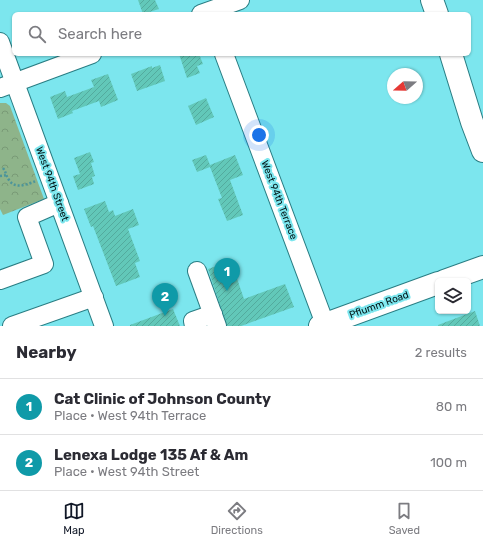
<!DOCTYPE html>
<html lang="en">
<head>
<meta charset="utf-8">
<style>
  :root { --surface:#fff; --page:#f2f2f3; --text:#2b2b33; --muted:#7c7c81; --line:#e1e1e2; --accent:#111827 }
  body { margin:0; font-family:Rubik,sans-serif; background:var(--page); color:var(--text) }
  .controls { position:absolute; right:12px; bottom:12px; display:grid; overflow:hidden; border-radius:6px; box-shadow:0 1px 3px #0004 }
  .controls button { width:36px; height:36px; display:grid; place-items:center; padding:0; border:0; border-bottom:1px solid var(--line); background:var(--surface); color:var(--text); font:20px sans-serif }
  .compass { position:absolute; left:387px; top:68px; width:36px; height:36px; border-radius:50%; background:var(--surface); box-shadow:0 1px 3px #0004; rotate:250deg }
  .you { position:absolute; left:259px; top:135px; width:14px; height:14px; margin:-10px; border:3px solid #fff; border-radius:50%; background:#1a73e8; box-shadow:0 0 0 6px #1a73e833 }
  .badge { display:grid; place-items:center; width:26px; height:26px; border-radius:50%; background:var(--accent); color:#fff; font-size:13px; font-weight:700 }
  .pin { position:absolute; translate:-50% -33px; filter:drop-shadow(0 1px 2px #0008) }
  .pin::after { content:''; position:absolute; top:21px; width:14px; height:12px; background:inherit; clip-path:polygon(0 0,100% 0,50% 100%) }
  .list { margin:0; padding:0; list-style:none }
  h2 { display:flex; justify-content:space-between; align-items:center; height:52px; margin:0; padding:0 16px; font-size:17px }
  h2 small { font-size:13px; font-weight:400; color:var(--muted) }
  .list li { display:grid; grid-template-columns:26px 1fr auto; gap:12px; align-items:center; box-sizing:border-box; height:56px; padding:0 16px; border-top:1px solid var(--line) }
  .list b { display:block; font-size:15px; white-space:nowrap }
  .list p { margin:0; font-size:13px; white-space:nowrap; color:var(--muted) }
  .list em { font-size:13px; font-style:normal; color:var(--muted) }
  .icon { flex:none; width:22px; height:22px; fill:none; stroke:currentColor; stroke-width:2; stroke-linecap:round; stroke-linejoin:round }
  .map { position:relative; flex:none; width:483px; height:326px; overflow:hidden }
  .search { position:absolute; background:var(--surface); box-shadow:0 1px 3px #0004; left:12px; right:12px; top:12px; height:44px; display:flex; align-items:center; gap:10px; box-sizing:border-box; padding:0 14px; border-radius:6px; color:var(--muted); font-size:15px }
  .sheet { height:164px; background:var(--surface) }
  nav { display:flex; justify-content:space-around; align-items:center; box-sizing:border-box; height:56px; border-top:1px solid var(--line); background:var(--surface); font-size:11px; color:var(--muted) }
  nav a { display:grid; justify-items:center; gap:2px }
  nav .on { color:var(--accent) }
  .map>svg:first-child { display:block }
  .forest { fill:url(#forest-crowns) }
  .building { fill:url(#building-hatch) }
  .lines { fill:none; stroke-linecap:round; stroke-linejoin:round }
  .minor-casing { stroke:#297d83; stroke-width:20 }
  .major-casing { stroke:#297d83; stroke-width:24 }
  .path { stroke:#4c959a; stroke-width:2.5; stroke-dasharray:2 2; stroke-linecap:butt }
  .minor { stroke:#fff; stroke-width:18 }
  .major { stroke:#fff; stroke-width:22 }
  .labels { text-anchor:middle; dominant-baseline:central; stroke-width:4; stroke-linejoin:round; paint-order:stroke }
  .street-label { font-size:10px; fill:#001314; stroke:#7ce6ee }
</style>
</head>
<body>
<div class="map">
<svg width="483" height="326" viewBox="0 0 483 326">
  <defs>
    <pattern id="forest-crowns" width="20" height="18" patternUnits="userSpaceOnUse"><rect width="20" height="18" fill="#8eb48a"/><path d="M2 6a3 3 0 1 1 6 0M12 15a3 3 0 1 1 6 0" fill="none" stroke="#799a76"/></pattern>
    <pattern id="building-hatch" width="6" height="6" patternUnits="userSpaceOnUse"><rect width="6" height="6" fill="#62c8b9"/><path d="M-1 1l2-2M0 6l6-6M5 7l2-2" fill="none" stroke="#53ab9e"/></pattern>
  </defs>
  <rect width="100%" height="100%" fill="#7ce6ee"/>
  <!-- forest -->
  <polygon class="forest" points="0,103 6,103 10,106 44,199 3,215 0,209"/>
  <!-- building -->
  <g class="building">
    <polygon points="138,0 155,0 159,9 143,14"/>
    <polygon points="179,54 199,54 203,64 197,66 200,73 187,78"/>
    <polygon points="160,65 165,81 137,91 131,74 152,66 152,68"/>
    <polygon points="108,74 118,100 101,107 99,101 72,111 73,113 58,119 50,97 65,91 67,97 94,87 91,80"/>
    <polygon points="206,98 214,117 196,125 188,106"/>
    <polygon points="90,152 94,162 91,163 95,176 92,177 94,184 78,190 73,176 80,174 74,158"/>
    <polygon points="206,155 210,165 235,155 243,175 230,180 243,215 227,221 218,199 222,198 210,167 197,172 192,160"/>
    <polygon points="105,201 109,212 113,210 115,216 133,209 139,225 128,229 140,261 135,263 140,277 116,286 93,226 91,227 84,209"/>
    <polygon points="231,261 244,299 285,284 294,307 241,326 227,326 208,269"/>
    <polygon points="173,309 180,326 130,326 130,325"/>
    <polygon points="475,311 480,326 438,326 438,325"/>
  </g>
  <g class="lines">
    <defs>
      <g id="minor">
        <polyline points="201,14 240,0"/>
        <polyline points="0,42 104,326"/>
        <polyline points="224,54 325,324"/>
        <polyline points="0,88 92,54"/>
        <polyline points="197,271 217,326"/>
        <polyline points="0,280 44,264 27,217 59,203"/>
        <polyline points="12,326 94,297"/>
        <polyline points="194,326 193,321 213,314"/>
      </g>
      <g id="major">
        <polyline points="432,0 437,14"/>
        <polyline points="451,54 472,122 483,151"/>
        <polyline points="444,281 483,267"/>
        <polyline points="320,326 438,283"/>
      </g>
    </defs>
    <!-- minor casing -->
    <use href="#minor" class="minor-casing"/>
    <!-- major casing -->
    <use href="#major" class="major-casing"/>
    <!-- path -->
    <g class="path">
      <path d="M3,168C6,172 6,176 9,180C15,190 28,184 36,181"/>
      <polyline points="0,176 7,175"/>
    </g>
    <!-- minor -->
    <use href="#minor" class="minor"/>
    <!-- major -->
    <use href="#major" class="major"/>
  </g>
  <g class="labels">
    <!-- street labels -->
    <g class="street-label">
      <text transform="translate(52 184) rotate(70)">West 94th Street</text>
      <text transform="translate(279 200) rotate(69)">West 94th Terrace</text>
      <text transform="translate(379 305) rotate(-20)">Pflumm Road</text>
    </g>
  </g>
</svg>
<div class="controls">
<button><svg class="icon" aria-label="layers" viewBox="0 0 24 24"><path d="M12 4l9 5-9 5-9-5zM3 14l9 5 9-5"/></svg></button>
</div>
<svg class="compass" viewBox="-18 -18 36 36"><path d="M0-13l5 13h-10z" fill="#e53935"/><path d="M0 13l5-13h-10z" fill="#7c7c81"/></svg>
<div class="you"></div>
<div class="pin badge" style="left:227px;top:291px;background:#0f9aa8">1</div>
<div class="pin badge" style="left:165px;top:316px;background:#0f9aa8">2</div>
<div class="search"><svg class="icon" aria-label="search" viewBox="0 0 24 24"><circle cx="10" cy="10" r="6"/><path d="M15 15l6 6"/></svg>Search here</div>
</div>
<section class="sheet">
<h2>Nearby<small>2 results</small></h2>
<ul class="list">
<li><span class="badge" style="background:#0f9aa8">1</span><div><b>Cat Clinic of Johnson County</b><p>Place · West 94th Terrace</p></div><em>80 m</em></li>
<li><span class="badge" style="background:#0f9aa8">2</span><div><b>Lenexa Lodge 135 Af &amp; Am</b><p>Place · West 94th Street</p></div><em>100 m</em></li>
</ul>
</section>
<nav>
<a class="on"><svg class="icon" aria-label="map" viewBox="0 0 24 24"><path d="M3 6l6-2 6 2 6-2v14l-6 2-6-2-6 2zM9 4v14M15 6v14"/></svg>Map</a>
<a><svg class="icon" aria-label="directions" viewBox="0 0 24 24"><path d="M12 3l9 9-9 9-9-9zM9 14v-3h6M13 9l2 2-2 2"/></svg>Directions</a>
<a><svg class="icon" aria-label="saved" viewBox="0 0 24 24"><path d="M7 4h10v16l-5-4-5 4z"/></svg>Saved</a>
</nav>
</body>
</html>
